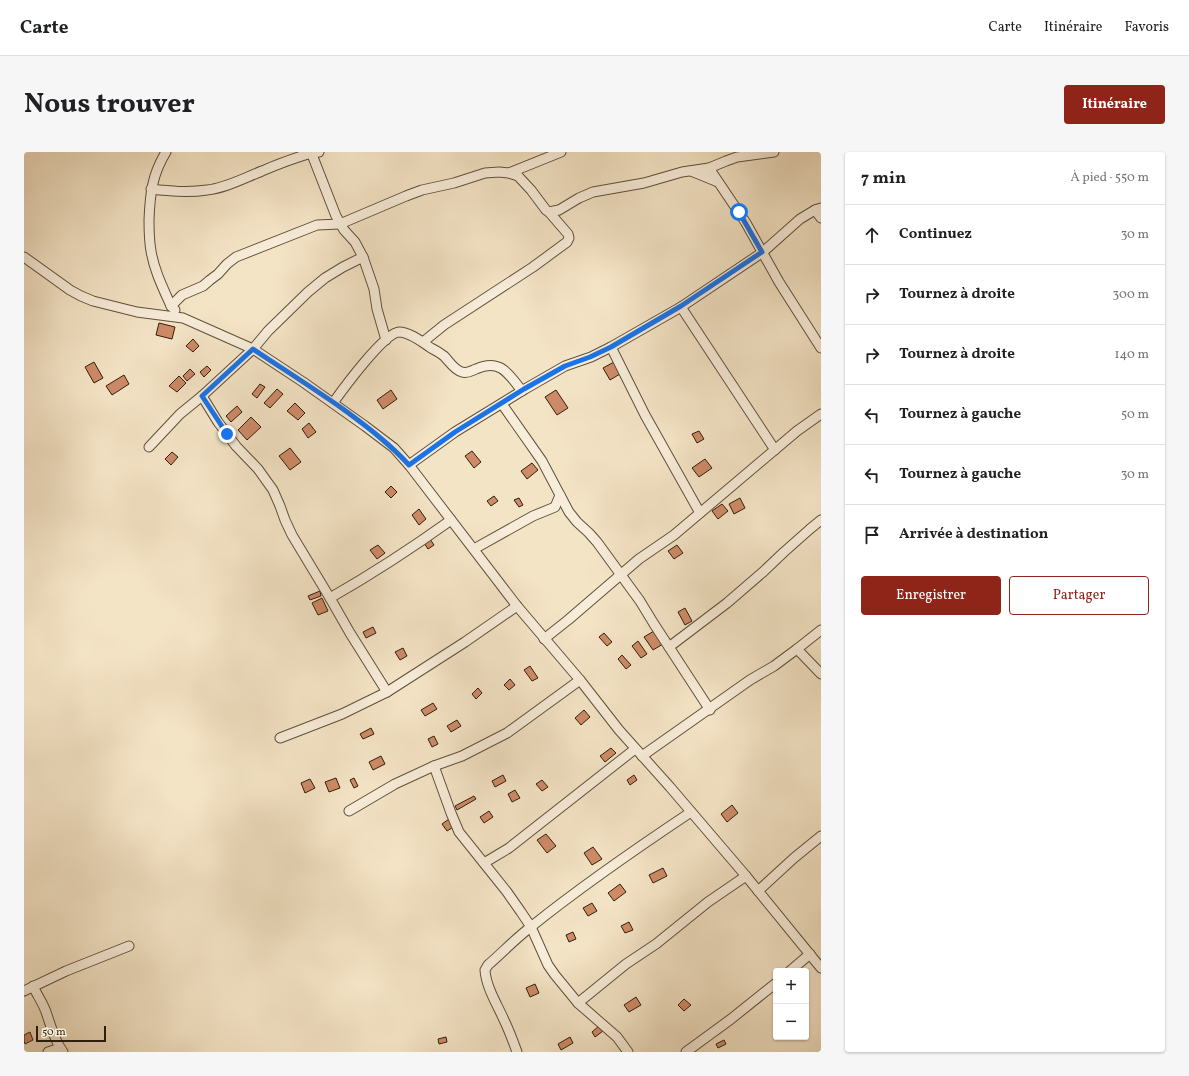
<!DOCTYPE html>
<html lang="fr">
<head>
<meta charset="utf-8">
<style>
  :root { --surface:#fff; --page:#f6f6f6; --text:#202124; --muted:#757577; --line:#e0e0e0; --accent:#8f2418 }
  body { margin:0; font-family:Vollkorn,serif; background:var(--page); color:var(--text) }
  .controls { position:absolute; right:12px; bottom:12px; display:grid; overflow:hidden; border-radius:4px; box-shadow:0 1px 3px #0004 }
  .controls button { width:36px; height:36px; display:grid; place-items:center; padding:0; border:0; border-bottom:1px solid var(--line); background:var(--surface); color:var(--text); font:20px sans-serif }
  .scale { position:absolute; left:12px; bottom:10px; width:70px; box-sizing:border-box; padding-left:4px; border:2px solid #2e1e0a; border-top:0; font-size:11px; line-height:14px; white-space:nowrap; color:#2e1e0a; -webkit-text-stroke:3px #f8edda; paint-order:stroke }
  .stop { position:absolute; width:12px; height:12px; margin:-9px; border:3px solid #1a73e8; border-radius:50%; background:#fff }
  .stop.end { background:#1a73e8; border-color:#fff; box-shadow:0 1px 4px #0008 }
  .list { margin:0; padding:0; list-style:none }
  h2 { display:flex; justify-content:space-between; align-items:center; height:52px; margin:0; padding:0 16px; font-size:17px }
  h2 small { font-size:13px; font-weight:400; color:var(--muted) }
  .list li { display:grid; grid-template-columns:26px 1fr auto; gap:12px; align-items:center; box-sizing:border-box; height:60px; padding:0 16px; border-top:1px solid var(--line) }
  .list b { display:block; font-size:15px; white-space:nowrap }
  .list em { font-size:13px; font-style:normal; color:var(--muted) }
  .actions { display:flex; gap:8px; padding:12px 16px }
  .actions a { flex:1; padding:9px 0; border:1px solid var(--accent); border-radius:4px; text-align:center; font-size:14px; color:var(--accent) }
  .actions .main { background:var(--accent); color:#fff }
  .icon { flex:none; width:22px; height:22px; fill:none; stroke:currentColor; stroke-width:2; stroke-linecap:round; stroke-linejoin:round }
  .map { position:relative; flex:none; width:797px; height:900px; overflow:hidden; border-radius:4px }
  header { display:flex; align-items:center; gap:24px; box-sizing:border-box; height:56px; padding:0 20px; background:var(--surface); border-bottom:1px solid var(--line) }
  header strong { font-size:19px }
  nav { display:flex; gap:22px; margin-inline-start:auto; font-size:14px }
  .intro { display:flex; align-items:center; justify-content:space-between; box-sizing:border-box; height:96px; padding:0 24px }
  h1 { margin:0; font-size:28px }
  .button { padding:10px 18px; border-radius:4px; background:var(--accent); color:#fff; font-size:14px; font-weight:700 }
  main { display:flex; gap:24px; padding:0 24px }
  aside { flex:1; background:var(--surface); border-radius:4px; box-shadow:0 1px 3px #0004 }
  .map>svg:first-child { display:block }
  .building { fill:#cf8b68; stroke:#2e1e0a }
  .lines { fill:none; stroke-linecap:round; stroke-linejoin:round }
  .minor-casing { stroke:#605039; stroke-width:11 }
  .minor { stroke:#f8edda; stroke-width:9 }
  .route { stroke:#1a73e8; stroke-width:5 }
</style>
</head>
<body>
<header>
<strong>Carte</strong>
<nav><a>Carte</a><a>Itinéraire</a><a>Favoris</a></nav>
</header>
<div class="intro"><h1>Nous trouver</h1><a class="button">Itinéraire</a></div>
<main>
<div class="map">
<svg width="797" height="900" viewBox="0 0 797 900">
  <rect width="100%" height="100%" fill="#f4e4c6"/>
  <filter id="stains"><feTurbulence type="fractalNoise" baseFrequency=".005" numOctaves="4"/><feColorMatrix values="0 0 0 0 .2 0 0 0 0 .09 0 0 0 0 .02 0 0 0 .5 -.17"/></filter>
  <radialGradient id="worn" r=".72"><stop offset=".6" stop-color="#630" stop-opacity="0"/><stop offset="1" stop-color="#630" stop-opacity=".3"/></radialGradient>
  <!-- building -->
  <g class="building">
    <polygon points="135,171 151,175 148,187 132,183"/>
    <polygon points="169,187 175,194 169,200 162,194"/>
    <polygon points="70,210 79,226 70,231 61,215"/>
    <polygon points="590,210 596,222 586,228 579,216"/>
    <polygon points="183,214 187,218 180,225 176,220"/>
    <polygon points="166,217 171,222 163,229 159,224"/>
    <polygon points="100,223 105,232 88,243 82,234"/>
    <polygon points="155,224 162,231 153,240 145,234"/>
    <polygon points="236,232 241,235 233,246 228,242"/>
    <polygon points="253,237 259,242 246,256 240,251"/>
    <polygon points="367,238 373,247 359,257 353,248"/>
    <polygon points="532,238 544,256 533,263 521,245"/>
    <polygon points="271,251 281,261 274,268 263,259"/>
    <polygon points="213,254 218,260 207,270 202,264"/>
    <polygon points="227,265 237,275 223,288 214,278"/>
    <polygon points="285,271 292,280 284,286 278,277"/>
    <polygon points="675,279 680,287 673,291 668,282"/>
    <polygon points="266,296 277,310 266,318 255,304"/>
    <polygon points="448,299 457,310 450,316 441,304"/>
    <polygon points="148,300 154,305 147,313 141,307"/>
    <polygon points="681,307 688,316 675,325 668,316"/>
    <polygon points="508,311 514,318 503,327 497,319"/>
    <polygon points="367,334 373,340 367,346 361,340"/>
    <polygon points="470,344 474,349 467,354 463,349"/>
    <polygon points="495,346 499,353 495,355 490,348"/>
    <polygon points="716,346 721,356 710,362 705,352"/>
    <polygon points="698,352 704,359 694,367 688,359"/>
    <polygon points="395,357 402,367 395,373 388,363"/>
    <polygon points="406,387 410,393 404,397 400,391"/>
    <polygon points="354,393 361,401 353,407 346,398"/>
    <polygon points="653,393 659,401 650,407 644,399"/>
    <polygon points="296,439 297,444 286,448 284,444"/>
    <polygon points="298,446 304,459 294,463 288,451"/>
    <polygon points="661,456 668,469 661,473 654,460"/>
    <polygon points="349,475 352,481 342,486 339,480"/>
    <polygon points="630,479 639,492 629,498 620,485"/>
    <polygon points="580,481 588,490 583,494 575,485"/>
    <polygon points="614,489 623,502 617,506 608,494"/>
    <polygon points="379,496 383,504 376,508 371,500"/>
    <polygon points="598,503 607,513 602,517 594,507"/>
    <polygon points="506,514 514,526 508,529 500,518"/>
    <polygon points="486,527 491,533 485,538 480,533"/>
    <polygon points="454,536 458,541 452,547 448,542"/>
    <polygon points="409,551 413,557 401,564 397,558"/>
    <polygon points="560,558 566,565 557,573 551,566"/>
    <polygon points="433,568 437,574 427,580 423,574"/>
    <polygon points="347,576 350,582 339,587 336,582"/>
    <polygon points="410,584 414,592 408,595 404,587"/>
    <polygon points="587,596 592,601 581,610 576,604"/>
    <polygon points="357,604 361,612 349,618 345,610"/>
    <polygon points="479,623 482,629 471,635 468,629"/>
    <polygon points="610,623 613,628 606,633 603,628"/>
    <polygon points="312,626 316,636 305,640 301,630"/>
    <polygon points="330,626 334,634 330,636 326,628"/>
    <polygon points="286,627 291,636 281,641 277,631"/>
    <polygon points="518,628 524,635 518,639 512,632"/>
    <polygon points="491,638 496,646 488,650 484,642"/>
    <polygon points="450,644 452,647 433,658 431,654"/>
    <polygon points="708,653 714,661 703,670 697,662"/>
    <polygon points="465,659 469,665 460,671 456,665"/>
    <polygon points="425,667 431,674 423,679 418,672"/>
    <polygon points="522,682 532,694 523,701 513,688"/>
    <polygon points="569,695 578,707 568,713 560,701"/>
    <polygon points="639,716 643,724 629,731 625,723"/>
    <polygon points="596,732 602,740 590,749 584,741"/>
    <polygon points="568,751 573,759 564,764 559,756"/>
    <polygon points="605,770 609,778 601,781 597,774"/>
    <polygon points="549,780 552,787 545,790 542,783"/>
    <polygon points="511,832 515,841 506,845 502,836"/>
    <polygon points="612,845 617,853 605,860 600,853"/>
    <polygon points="660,847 667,853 660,859 654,853"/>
    <polygon points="575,874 579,879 571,885 568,880"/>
    <polygon points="6,880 9,888 1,892 0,889 0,883"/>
    <polygon points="422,885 423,890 415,892 414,887"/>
    <polygon points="546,885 549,891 537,898 534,892"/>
    <polygon points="700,888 702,892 694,896 692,892"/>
  </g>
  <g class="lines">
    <defs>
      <g id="minor">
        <path d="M142,0C128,23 126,42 125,68C125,78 125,88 127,99C130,118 139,136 147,154L151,158"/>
        <polyline points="287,0 312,64 320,78 331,90 339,105 350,137 353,157 362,188"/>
        <polyline points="685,16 722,71 755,130 797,196"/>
        <polyline points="667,19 694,30"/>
        <polyline points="485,21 537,0"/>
        <path d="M127,37C145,39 164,41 183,38C202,36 220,26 238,19C254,12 271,6 287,1L295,0"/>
        <polyline points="791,58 797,66"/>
        <polyline points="525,60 535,58 555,46 569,40 620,31 658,20 685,16 702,9 713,5 750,0"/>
        <polyline points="0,105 46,138 57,144 69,149 113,160 159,166 229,197 279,230 341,274 370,296 385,313 493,454 556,528 595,578 646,635 722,724 797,816"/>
        <polyline points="147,154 158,143 179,134 186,128 194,122 203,112 212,105 293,73 316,72 382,44 398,38 430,31 461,21 475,20 485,21 494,24 507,38 522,58 525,60 544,82 545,86 543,90 509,115 420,173 399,190"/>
        <polyline points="657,155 751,298"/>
        <polyline points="587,195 621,263 676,361"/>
        <polyline points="178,244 194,270 212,294 234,317 249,338 256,354 261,368 268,383 306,446 326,481 363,540"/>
        <path d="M309,251C319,237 360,181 375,180C386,180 398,190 407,196C411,198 416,201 420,204C425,209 430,218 438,220C443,222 447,219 452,217C476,206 485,222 498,239"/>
        <polyline points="478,252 518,309 545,360 553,370 565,381 573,390 616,449 630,472 686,558"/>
        <polyline points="125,295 156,262 178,244 229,197 244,179 284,140 301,126 319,115 339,105"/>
        <polyline points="385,313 431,280 501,237 541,214 567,205 587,195 657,155 739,100 776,67 791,58 797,56"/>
        <polyline points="450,397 509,364 531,355 536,343"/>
        <path d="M306,446C348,422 388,396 427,368"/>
        <polyline points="520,487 544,468 615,407 650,383 773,279 797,262"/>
        <polyline points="645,495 703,451 739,420 760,400 786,377 797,368"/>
        <polyline points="773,497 797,522"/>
        <polyline points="256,586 318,562 363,540 441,490 493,454"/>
        <polyline points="618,604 726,528 750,514 773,497 797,478"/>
        <polyline points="410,614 427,661 435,680 483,740 497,760 507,775 524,813 531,823 554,851 593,885 604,900"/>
        <polyline points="325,659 371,632 410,614 438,604 483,581 556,528"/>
        <polyline points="460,711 485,696 611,597"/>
        <polyline points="734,739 770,706 797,684"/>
        <polyline points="766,819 786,802"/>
        <path d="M9,834C13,843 19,851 22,860C27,874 30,888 39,900"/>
        <polyline points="0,839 42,819 105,794"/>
        <polyline points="554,851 602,812 632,792 684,750 722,724"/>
        <polyline points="24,900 36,896"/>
        <path d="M493,900C489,889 485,878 480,868C473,852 462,835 461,818L464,813C479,800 492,786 508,774C559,733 613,696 667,660"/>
        <polyline points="662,900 707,867 752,831"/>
      </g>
    </defs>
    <!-- minor casing -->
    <use href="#minor" class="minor-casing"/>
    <!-- minor -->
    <use href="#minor" class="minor"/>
  </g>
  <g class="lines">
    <!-- route -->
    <path class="route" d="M203,282L178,244L229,197C259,217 289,236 319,257C343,275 365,291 385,313L431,280L500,237L541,214L566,205L587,195L657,154L738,100L715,60"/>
  </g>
  <rect width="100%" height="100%" filter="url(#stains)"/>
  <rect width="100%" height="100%" fill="url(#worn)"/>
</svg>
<div class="controls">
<button>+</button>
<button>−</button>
</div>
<div class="scale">50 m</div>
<div class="stop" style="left:715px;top:60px"></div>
<div class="stop end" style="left:203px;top:282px"></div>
</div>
<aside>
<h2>7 min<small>À pied · 550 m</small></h2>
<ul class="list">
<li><svg class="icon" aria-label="ahead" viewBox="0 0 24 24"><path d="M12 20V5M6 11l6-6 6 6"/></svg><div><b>Continuez</b></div><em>30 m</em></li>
<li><svg class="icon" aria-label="right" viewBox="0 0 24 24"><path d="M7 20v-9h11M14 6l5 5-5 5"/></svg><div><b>Tournez à droite</b></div><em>300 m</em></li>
<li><svg class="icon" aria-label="right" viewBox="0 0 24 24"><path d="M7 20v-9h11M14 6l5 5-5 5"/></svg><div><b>Tournez à droite</b></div><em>140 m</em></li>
<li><svg class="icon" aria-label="left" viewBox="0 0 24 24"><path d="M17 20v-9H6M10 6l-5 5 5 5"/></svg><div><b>Tournez à gauche</b></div><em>50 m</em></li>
<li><svg class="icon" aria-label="left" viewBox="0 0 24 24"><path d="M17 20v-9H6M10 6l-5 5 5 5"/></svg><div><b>Tournez à gauche</b></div><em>30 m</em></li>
<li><svg class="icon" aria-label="arrive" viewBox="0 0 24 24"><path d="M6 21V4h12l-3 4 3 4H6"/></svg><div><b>Arrivée à destination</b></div></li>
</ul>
<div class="actions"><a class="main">Enregistrer</a><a>Partager</a></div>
</aside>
</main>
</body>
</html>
